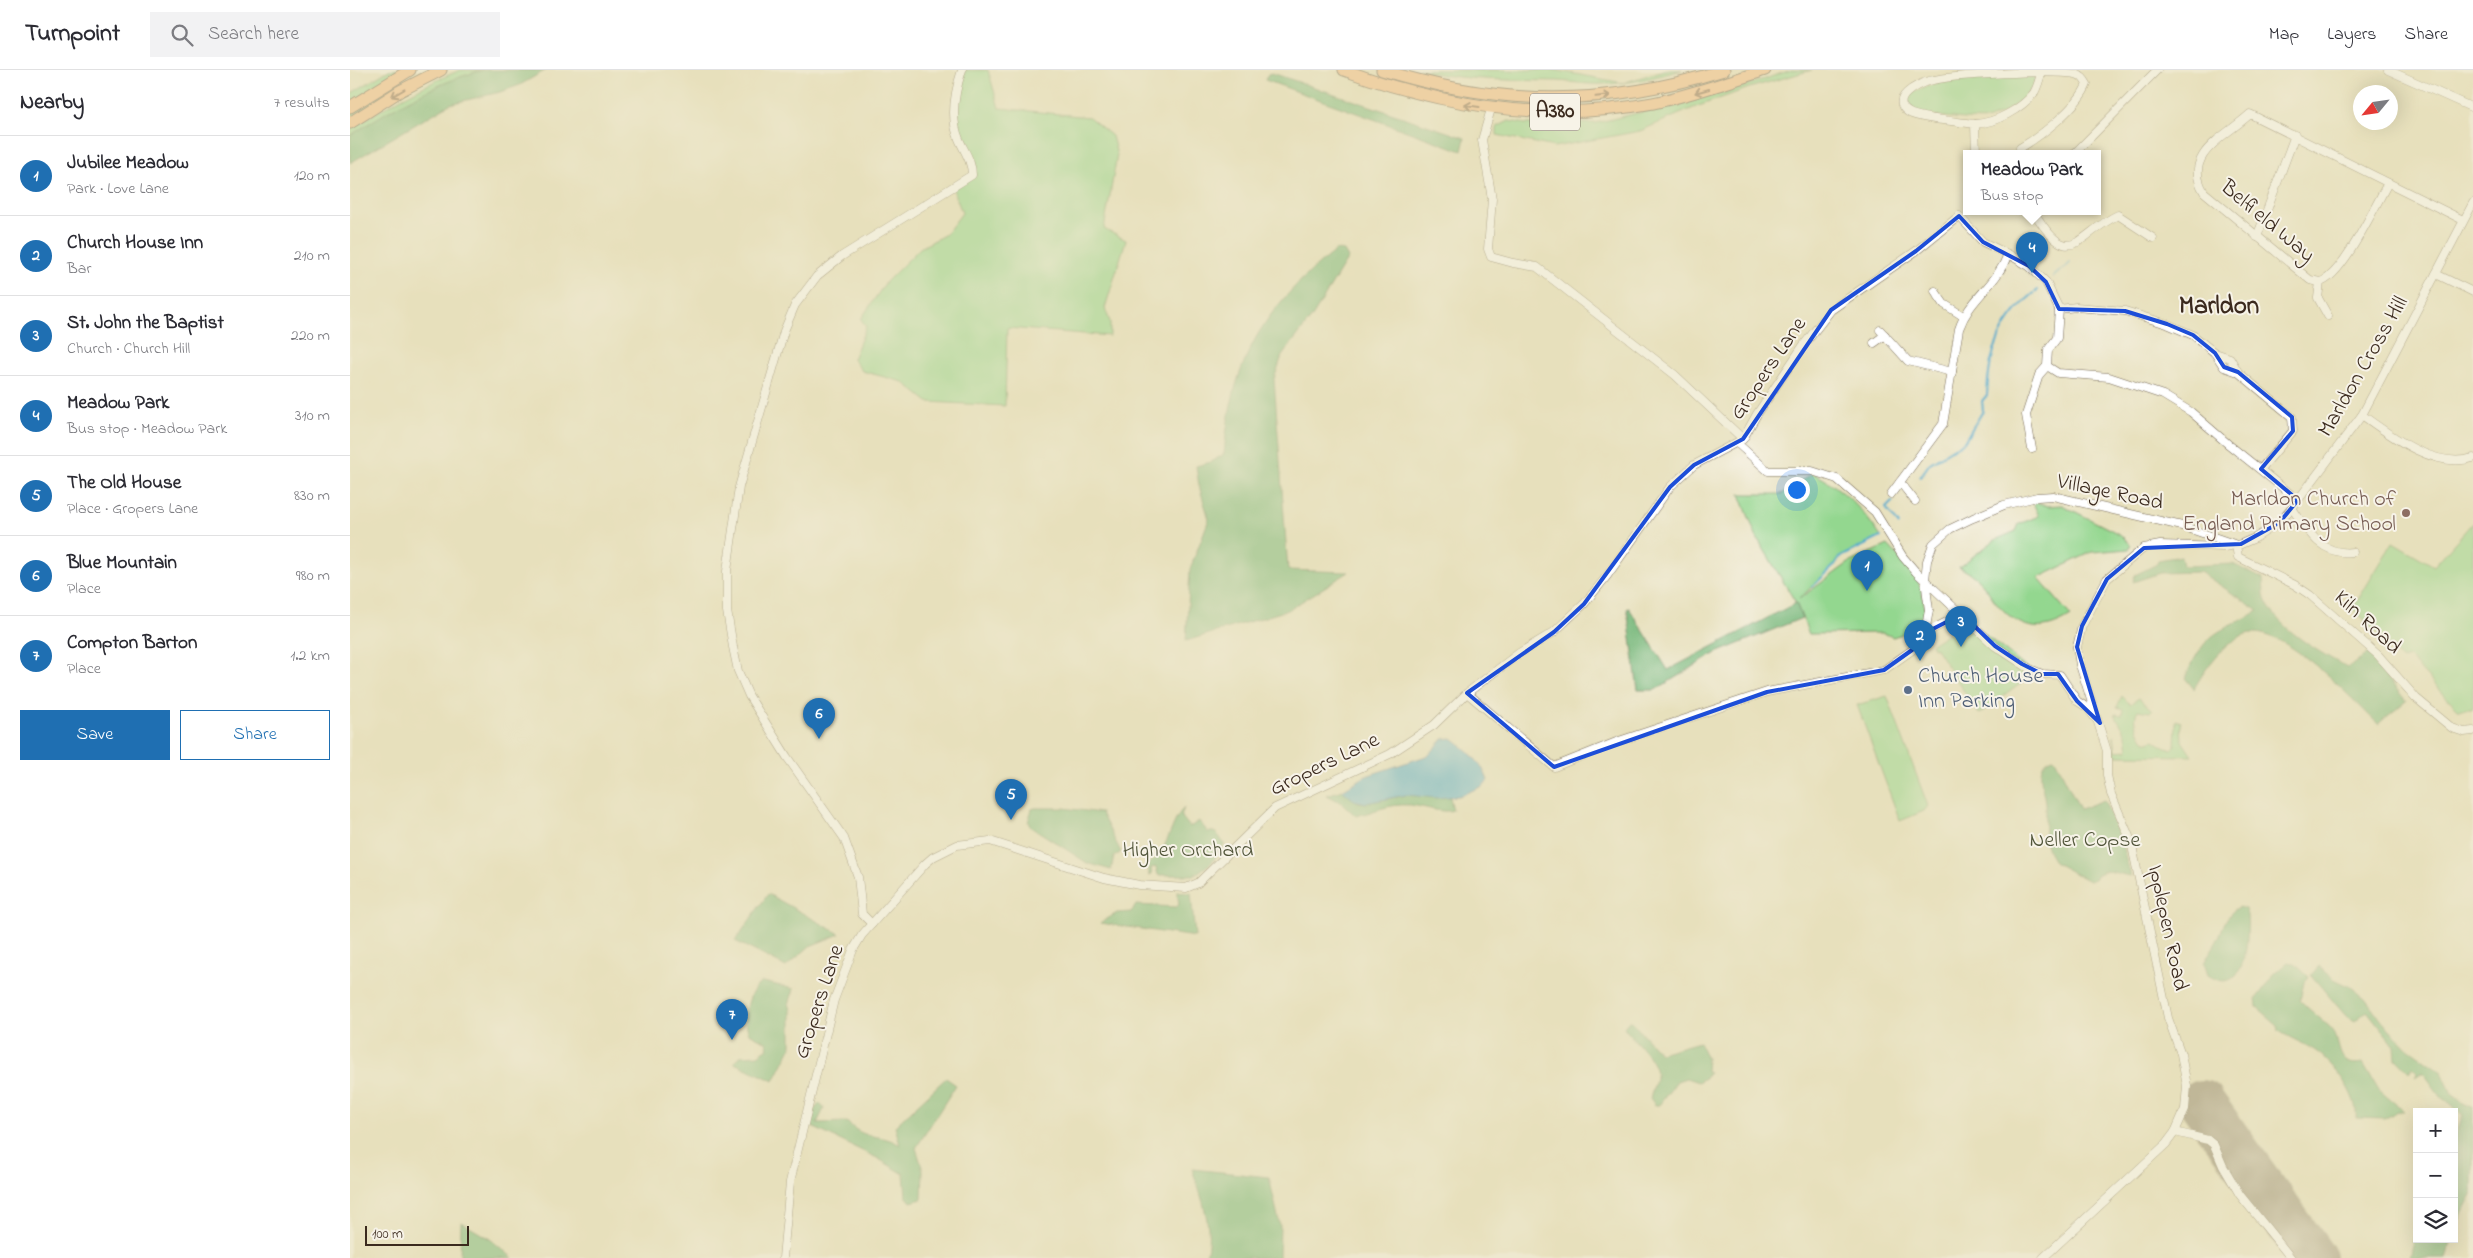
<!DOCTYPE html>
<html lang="en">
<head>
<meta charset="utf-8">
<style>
  :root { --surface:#fff; --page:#f2f2f3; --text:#2b2b33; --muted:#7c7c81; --line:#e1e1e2; --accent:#1f6fb2 }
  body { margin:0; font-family:"Indie Flower",sans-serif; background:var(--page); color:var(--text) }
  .controls { position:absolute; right:15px; bottom:15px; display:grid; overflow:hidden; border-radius:0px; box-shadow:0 5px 20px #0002 }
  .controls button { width:45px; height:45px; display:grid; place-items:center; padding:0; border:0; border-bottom:1px solid var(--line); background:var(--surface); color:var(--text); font:25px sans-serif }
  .compass { position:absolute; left:2003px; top:15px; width:45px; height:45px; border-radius:50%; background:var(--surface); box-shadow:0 5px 20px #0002; rotate:241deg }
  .scale { position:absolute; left:15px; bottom:12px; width:104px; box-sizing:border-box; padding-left:5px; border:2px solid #3b2a1e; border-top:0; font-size:14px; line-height:18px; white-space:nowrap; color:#3b2a1e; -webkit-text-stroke:4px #f7f3e8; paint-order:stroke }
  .you { position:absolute; left:1446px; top:419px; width:18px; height:18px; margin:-12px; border:4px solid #fff; border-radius:50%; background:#1a73e8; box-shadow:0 0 0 8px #1a73e833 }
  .badge { display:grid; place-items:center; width:32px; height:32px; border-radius:50%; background:var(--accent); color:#fff; font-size:16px; font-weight:700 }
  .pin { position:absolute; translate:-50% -41px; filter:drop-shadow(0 1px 2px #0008) }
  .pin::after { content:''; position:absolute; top:26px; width:18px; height:15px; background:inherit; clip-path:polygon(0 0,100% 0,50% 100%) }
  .popup { position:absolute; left:1613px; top:80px; width:138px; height:65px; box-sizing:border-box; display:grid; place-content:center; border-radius:0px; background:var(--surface); filter:drop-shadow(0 1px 4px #0005); font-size:16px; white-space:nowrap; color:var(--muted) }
  .popup b { font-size:19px; color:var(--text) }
  .popup::after { content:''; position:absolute; left:50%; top:100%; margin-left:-10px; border:10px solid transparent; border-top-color:var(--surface) }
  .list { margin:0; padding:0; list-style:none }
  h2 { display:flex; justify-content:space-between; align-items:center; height:65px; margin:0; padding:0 20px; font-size:21px }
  h2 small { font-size:16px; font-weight:400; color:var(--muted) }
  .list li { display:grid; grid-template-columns:32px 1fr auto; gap:15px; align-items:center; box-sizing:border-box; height:80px; padding:0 20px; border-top:1px solid var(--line) }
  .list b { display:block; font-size:19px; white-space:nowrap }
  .list p { margin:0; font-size:16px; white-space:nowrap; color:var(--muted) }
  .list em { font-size:16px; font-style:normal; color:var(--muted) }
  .actions { display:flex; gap:10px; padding:15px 20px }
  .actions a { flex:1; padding:11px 0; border:1px solid var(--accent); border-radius:0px; text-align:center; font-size:18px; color:var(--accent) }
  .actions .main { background:var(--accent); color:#fff }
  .icon { flex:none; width:28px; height:28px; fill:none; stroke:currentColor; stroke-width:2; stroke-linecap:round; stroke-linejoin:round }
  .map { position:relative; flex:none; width:2123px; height:1188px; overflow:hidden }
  header { display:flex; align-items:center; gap:30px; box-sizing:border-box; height:70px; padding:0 25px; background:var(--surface); border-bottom:1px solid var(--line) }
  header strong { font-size:24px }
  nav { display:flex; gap:28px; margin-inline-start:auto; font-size:18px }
  .search { width:350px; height:45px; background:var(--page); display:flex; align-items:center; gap:12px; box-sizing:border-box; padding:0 18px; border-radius:0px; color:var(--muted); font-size:19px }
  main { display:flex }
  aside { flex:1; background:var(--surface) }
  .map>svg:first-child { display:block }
  .green { fill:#93d78f; stroke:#678056 }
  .forest { fill:#76b87a; stroke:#58714c }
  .water { fill:#50aacd; stroke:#466a76 }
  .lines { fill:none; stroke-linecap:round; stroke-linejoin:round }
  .stream { stroke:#50aacd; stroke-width:2 }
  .runway { stroke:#91856d; stroke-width:46 }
  .minor-casing { stroke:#776a55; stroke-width:9 }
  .highway-casing { stroke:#776a55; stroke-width:13 }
  .minor { stroke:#fff; stroke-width:8 }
  .highway { stroke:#f7be88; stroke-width:11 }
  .oneway { stroke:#906d4e }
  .marked { fill:none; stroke:#1d4ed8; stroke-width:4; stroke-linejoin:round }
  .education-dot { fill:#8d6e63; stroke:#f7f3e8; stroke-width:2 }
  .service-dot { fill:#5c6f8a; stroke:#f7f3e8; stroke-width:2 }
  .labels { text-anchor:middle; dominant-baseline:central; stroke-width:4; stroke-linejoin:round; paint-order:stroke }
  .shield { fill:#f7f3e8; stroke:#73665b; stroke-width:1 }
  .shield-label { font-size:21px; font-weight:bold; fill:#3b2a1e }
  .street-label { font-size:22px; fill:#3b2a1e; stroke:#f7f3e8 }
  .education-label { font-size:22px; fill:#785e54; stroke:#f7f3e8; text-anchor:end }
  .service-label { font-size:22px; fill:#4e5e75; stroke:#f7f3e8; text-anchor:start }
  .park-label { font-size:22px; fill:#51553a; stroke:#f7f3e8 }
  .quarter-label { font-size:25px; font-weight:bold; fill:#3b2a1e; stroke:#f7f3e8 }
</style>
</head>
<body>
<header>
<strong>Turnpoint</strong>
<div class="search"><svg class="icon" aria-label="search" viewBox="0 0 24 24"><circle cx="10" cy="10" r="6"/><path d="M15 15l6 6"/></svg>Search here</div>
<nav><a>Map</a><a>Layers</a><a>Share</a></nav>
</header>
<main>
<aside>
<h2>Nearby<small>7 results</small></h2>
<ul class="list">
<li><span class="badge">1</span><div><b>Jubilee Meadow</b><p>Park · Love Lane</p></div><em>120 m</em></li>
<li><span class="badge">2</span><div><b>Church House Inn</b><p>Bar</p></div><em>210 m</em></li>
<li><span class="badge">3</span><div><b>St. John the Baptist</b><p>Church · Church Hill</p></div><em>220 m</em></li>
<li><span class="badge">4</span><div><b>Meadow Park</b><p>Bus stop · Meadow Park</p></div><em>310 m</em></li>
<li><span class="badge">5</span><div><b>The Old House</b><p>Place · Gropers Lane</p></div><em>830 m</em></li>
<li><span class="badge">6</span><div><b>Blue Mountain</b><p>Place</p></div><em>980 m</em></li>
<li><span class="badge">7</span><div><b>Compton Barton</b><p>Place</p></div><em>1.2 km</em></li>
</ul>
<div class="actions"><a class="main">Save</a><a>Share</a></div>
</aside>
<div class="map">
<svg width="2123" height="1188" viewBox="0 0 2123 1188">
  <rect width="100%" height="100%" fill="#f7f3e8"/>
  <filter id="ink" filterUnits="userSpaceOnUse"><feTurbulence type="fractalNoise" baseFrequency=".02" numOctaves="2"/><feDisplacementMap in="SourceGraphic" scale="10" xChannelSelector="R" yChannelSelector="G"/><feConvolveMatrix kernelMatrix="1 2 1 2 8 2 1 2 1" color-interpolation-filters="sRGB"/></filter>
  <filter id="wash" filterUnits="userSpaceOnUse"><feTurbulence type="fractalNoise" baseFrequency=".0096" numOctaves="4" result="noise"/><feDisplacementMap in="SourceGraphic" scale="20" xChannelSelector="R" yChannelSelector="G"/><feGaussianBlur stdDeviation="1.12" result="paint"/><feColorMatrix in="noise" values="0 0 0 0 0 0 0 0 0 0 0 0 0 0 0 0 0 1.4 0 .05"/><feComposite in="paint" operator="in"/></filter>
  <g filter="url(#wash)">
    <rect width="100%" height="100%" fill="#e7e0bc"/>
    <!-- green -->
    <g class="green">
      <polygon points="39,0 56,0 0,34 0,24"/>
      <polygon points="75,0 88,0 0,51 0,43 30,24"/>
      <path d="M110,0H133C85,13 41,38 0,66V60C34,36 72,16 110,0Z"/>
      <path d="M615,0H638L649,38L739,47L762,66L767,85L754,159L776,170L755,238L760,252V266L657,258L655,336L578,332L553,312L512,301L503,289L516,257L511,249L536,212L570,178L596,164L612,143L603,119L625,105C625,89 615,80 610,65C603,44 610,21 615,0Z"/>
      <path d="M1068,0H1204L1273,13L1314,0H1332C1306,7 1280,14 1253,14C1238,15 1223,12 1208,11C1160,10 1114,11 1068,0Z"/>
      <polygon points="1441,0 1462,0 1399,18 1346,37 1290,61 1204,77 1147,65 1147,57 1159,51 1176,54 1246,53 1382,20"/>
      <path d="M1682,4L1685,9C1681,27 1656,43 1639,49C1630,52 1571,45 1562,41C1558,39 1556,36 1554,33C1565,5 1655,7 1682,4Z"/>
      <path d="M1463,403C1492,417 1513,440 1531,467L1489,488L1484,496L1449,529L1500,492L1538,475C1565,504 1579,515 1573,557L1543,567L1533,563L1459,564L1446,533L1406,466L1390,424H1432Z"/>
      <path d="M1685,432L1698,436L1712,435L1771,465L1781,475L1779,479L1742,482L1688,508L1721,546C1690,566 1668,559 1645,531C1639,523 1633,513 1625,507C1620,503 1615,500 1609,497L1645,470L1666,461L1669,454L1689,446L1684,435Z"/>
      <polygon points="2123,452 2123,639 2108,639 2059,588 2052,590 2003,538 2043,472 2084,496"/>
      <polygon points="1618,551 1684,604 1629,644 1585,577 1583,578 1581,574"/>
      <polygon points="1537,626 1578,736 1574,741 1550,751 1507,635"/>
      <path d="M1772,626L1780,634L1789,628L1802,640L1800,642L1788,640C1782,648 1788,662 1794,670L1799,672L1804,670L1815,678L1822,679L1825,676L1826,650L1831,652L1832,671L1842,686L1765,685L1764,665L1766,681L1778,680L1776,664L1765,644L1772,645L1773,639L1767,637Z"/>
    </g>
    <!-- forest -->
    <g class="forest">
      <path d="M133,0H196L170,15L150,22L100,34L0,93V66C41,38 85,13 133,0Z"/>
      <polygon points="922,3 1115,68 1112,81 915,10 918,4"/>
      <path d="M986,180L994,181L998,188L962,247L932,286L924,309L938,500L999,502L938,540L836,571L840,499L859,449L849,416L846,396L861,392L874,384C882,290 912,239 986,180Z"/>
      <path d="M1831,486L1833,496L1883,494L1913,509C1914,515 1913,523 1915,529C1927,559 1971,583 1998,598L2018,583L2056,631L2028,654C2003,630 1932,553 1896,564C1875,571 1854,600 1844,619L1835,608C1858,558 1865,565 1909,541L1850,502L1810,503L1783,512L1785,505L1807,494L1808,490Z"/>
      <polygon points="1446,533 1452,548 1366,583 1305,620 1288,620 1277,539 1279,538 1318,600"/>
      <path d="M1703,688L1705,689L1730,739L1754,730L1771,771L1781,806C1767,805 1753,794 1745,809L1739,811L1705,793C1690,772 1696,756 1695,733C1694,723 1690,712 1691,702C1691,695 1697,690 1703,688Z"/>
      <path d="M992,720L1008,732L1016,733L1056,725L1100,727L1103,740C1093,744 1072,736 1060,735C1036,734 1028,741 1006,746L992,733L977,725Z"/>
      <polygon points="685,738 714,738 751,743 771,782 764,787 761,800 737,793 680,756 678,752 682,739"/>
      <path d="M834,738L831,746L840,757L849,751L858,762C869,760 869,769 875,774L861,793L844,805H808L806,797L801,798L802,804L799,805L798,793C817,787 821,749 834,738Z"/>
      <polygon points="827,822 841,823 845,867 750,853 767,843 781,842 786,835 827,837 829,834"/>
      <polygon points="418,824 490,864 460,876 436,897 385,871"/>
      <path d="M1889,837L1895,839L1897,845C1899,868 1896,930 1858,905L1854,893C1858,885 1863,878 1867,871C1874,858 1874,845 1889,837Z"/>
      <path d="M1938,892L1944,893L1959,907L1954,912L1950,930C1959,940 1970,948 1980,957C1993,969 1983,999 2013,993L2029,1020L2054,1041H2047L2035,1049L2006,1048C2009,1027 1984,994 1967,982C1958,975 1941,969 1929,961L1928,955L1907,937L1906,929L1925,903Z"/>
      <polygon points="1969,896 1984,909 2001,917 2015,928 2032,951 2058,978 2092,1002 2102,1024 2115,1035 2123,1037 2123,1123 2104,1160 2104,1069 2113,1045 2091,1027 2073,1002 2065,1007 2068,1002 2063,997 2059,1002 2046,989 2045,976 2017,941 2005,951 1995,945 1961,905"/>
      <path d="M413,912L444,919L439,934L441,939V978L424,1011L384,993L390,986L408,985L418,978L416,972L399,963C392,949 398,918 413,912Z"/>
      <path d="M1280,950L1310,983L1349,972L1357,988L1356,1001L1359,1002L1356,1007L1348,1012L1336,1008L1327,1011L1309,1035H1305L1300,1028C1302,1021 1305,1015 1306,1008C1308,990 1283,971 1274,957Z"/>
      <path d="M596,1008L606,1015L566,1078L573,1100L572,1129L561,1132L556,1126L554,1104L527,1088L458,1055L462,1040H464L470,1033L474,1039L467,1053L497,1052C516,1072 530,1062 550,1075L545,1056Z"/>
      <path d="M842,1099L919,1107L930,1156L929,1188H855C865,1161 851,1125 842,1099Z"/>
      <polygon points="111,1152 140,1169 163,1188 110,1188"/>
      <polygon points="2067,1157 2067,1169 2102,1169 2096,1188 2060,1188"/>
    </g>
    <!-- water -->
    <path class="water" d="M1102,668C1117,680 1131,691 1138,710L1133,716L1109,726L1087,728L1056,725L1016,733L1004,730L992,720L1016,706L1079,685L1093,669Z"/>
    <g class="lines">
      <!-- stream -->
      <g class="stream">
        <polyline points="1703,207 1720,193"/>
        <path d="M1570,407L1580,393L1614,372L1633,341L1632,331L1637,325C1638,281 1653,247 1688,220"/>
        <polyline points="1543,431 1536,438 1549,455"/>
        <polyline points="1462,517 1484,496 1489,488 1531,467"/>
      </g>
      <!-- runway -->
      <polyline class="runway" points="1852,1033 1963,1188"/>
    </g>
  </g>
  <g filter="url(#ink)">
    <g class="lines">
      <defs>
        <g id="minor">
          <polyline points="2038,0 2123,38"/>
          <polyline points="1141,39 1132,70 1142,129 1138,179 1141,187 1163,193 1187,197 1325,305 1393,369"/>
          <path d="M1625,54C1646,53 1671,39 1684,23C1688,16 1690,8 1692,0"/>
          <path d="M1626,84L1625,54C1612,52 1567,49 1558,42C1539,29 1567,14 1579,11C1606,4 1702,0 1726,4C1732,6 1734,9 1737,14C1729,36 1691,66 1670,78"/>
          <polyline points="1724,84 1807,0"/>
          <path d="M1684,142C1721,203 1727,164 1768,145L1803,168"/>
          <polyline points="1907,167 1945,65"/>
          <polyline points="1658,184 1679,196 1696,212 1709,239 1707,268 1698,280 1697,296 1689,305 1676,345 1682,379"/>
          <polyline points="2086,204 2123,222"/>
          <path d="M1970,212L1960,210L1854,122C1831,84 1877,66 1900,44L2113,150"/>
          <polyline points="1585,221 1594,234 1613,246"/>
          <polyline points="1709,239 1726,237 1775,241 1817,254 1843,265 1865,283 1874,297 1888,302"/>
          <path d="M1978,246L1968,228L1970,212C1992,207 2026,134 2038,113"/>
          <polyline points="1530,260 1558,291 1602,302"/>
          <polyline points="1524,273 1535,265"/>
          <polyline points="1865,283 1880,288 1888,302 1942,347 1943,361 1911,399"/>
          <polyline points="1697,296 1708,303 1759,307 1813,325 1841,342 1878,374 1948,430"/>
          <path d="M2012,345C2041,366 2085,400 2123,388"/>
          <polyline points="1387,373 1418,401 1462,401 1487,409 1525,442 1553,487 1566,502 1645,576 1680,599 1692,604 1710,605 1727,631 1738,638 1745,648"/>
          <polyline points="1550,412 1565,431"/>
          <path d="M1541,424L1593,354L1609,259C1620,227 1646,217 1658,184L1633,172L1609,146"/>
          <path d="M1942,438C1958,462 1972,486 2003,482"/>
          <polyline points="1886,475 1888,487 1945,515 1960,525 2028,585 2066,628 2102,658 2114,662 2123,661"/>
          <polyline points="1573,564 1612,544"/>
          <polyline points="1117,623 1204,697 1269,671 1417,622 1534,600 1565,578 1576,557 1579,540 1575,510 1577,491 1583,474 1600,459 1623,448 1654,435 1687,427 1703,426 1832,456 1884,474"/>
          <path d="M522,854L512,844L508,807L494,768L437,687L399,626L388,601L383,577L377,541V501L389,417L434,261L445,235L467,206L492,186L622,105C622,91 614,81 609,69C600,48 605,21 612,0"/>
          <polyline points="1825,1062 1858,1070 1864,1075 1873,1096 1890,1125 1941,1188"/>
          <polyline points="433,1188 440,1112 484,930 503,880 512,865 575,794 583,787 607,775 640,771 754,808 789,815 836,818 848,813 925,738 1040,684 1084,655 1117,623 1169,583 1204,562 1234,534 1257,506 1320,417 1344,395 1393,369 1407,344 1453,276 1481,240 1566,181 1609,146"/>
          <polyline points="1693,1188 1816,1074 1825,1062 1835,1039 1837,1016 1831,984 1818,948 1781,771 1761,724 1757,705 1757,681 1730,595 1727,577 1732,556 1757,509 1794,478 1810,475 1874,477 1891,474 1905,468 1929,453 1942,438 2012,345 2123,133"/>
        </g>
        <g id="highway">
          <path d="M994,0C1094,37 1197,53 1303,33C1341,25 1378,12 1415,0"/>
          <path d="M1032,0C1153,37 1254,37 1374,0"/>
          <polyline points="0,37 60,0"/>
          <polyline points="0,53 50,21 91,0"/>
        </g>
      </defs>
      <!-- minor casing -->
      <use href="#minor" class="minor-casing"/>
      <!-- highway casing -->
      <use href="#highway" class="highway-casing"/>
      <!-- minor -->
      <use href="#minor" class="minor"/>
      <!-- highway -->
      <use href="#highway" class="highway"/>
    </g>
    <!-- one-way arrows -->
    <defs><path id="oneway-shaft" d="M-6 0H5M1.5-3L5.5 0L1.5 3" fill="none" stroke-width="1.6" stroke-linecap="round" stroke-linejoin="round" transform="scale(1.25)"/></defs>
    <g class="oneway">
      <use href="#oneway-shaft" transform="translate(1352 21) rotate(164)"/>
      <use href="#oneway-shaft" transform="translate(48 23) rotate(150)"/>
      <use href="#oneway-shaft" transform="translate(1253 26) rotate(-6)"/>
      <use href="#oneway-shaft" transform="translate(1122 36) rotate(-172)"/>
    </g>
  </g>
  <!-- marked area -->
  <path d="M0 0H2123V1188H0ZM1609,146L1633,172L1679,196L1696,212L1709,239L1775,241L1817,254L1843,265L1865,283L1874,297L1888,302L1942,347L1943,361L1911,399L1948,430L1929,453L1891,474L1794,478L1757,509L1732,556L1727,577L1750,653L1727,631L1708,604H1692L1672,594L1645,576L1612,544L1573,564L1562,580L1534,600L1417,622L1204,697L1117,623L1204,562L1234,534L1320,417L1344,395L1393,369L1481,240L1566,181Z" fill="#e7e0bc" fill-opacity=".55" fill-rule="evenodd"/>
  <path class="marked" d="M1609,146L1633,172L1679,196L1696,212L1709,239L1775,241L1817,254L1843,265L1865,283L1874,297L1888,302L1942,347L1943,361L1911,399L1948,430L1929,453L1891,474L1794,478L1757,509L1732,556L1727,577L1750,653L1727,631L1708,604H1692L1672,594L1645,576L1612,544L1573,564L1562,580L1534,600L1417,622L1204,697L1117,623L1204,562L1234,534L1320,417L1344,395L1393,369L1481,240L1566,181Z"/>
  <!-- markers -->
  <circle class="education-dot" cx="2056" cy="443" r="5"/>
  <circle class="service-dot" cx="1558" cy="620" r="5"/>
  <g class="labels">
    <!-- shield labels -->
    <rect class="shield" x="1180" y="23.5" width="50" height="37" rx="4"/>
    <g class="shield-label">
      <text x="1205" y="42">A380</text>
    </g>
    <!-- street labels -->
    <g class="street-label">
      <text transform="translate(1917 152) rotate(40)">Belfield Way</text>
      <text transform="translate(2014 297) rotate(-60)">Marldon Cross Hill</text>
      <text transform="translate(1419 299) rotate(-56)">Gropers Lane</text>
      <text transform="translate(1760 423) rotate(12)">Village Road</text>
      <text transform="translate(2017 553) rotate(43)">Kiln Road</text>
      <text transform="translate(975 695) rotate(-26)">Gropers Lane</text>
      <text transform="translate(1817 858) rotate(78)">Ipplepen Road</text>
      <text transform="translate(470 932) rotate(-72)">Gropers Lane</text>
    </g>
    <!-- education labels -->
    <g class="education-label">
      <text x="2046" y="430">Marldon Church of<tspan x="2046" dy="25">England Primary School</tspan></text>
    </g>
    <!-- service labels -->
    <g class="service-label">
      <text x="1568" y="607">Church House<tspan x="1568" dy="25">Inn Parking</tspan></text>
    </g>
    <!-- park labels -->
    <g class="park-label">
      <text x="1735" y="771">Neller Copse</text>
      <text x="838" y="781">Higher Orchard</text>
    </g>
    <!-- quarter labels -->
    <g class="quarter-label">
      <text x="1869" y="237">Marldon</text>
    </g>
  </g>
</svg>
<div class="controls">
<button>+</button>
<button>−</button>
<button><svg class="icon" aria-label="layers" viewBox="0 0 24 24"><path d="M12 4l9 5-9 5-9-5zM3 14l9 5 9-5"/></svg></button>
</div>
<svg class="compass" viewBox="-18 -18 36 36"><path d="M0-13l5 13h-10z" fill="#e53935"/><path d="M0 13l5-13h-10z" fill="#7c7c81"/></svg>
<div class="scale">100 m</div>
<div class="you"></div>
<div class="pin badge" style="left:1517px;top:521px">1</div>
<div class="pin badge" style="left:1570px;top:591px">2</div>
<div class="pin badge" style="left:1611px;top:577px">3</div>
<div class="pin badge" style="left:1682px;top:203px">4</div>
<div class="popup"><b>Meadow Park</b>Bus stop</div>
<div class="pin badge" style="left:661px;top:750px">5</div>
<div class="pin badge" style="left:469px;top:669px">6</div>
<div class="pin badge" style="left:382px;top:970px">7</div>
</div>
</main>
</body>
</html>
